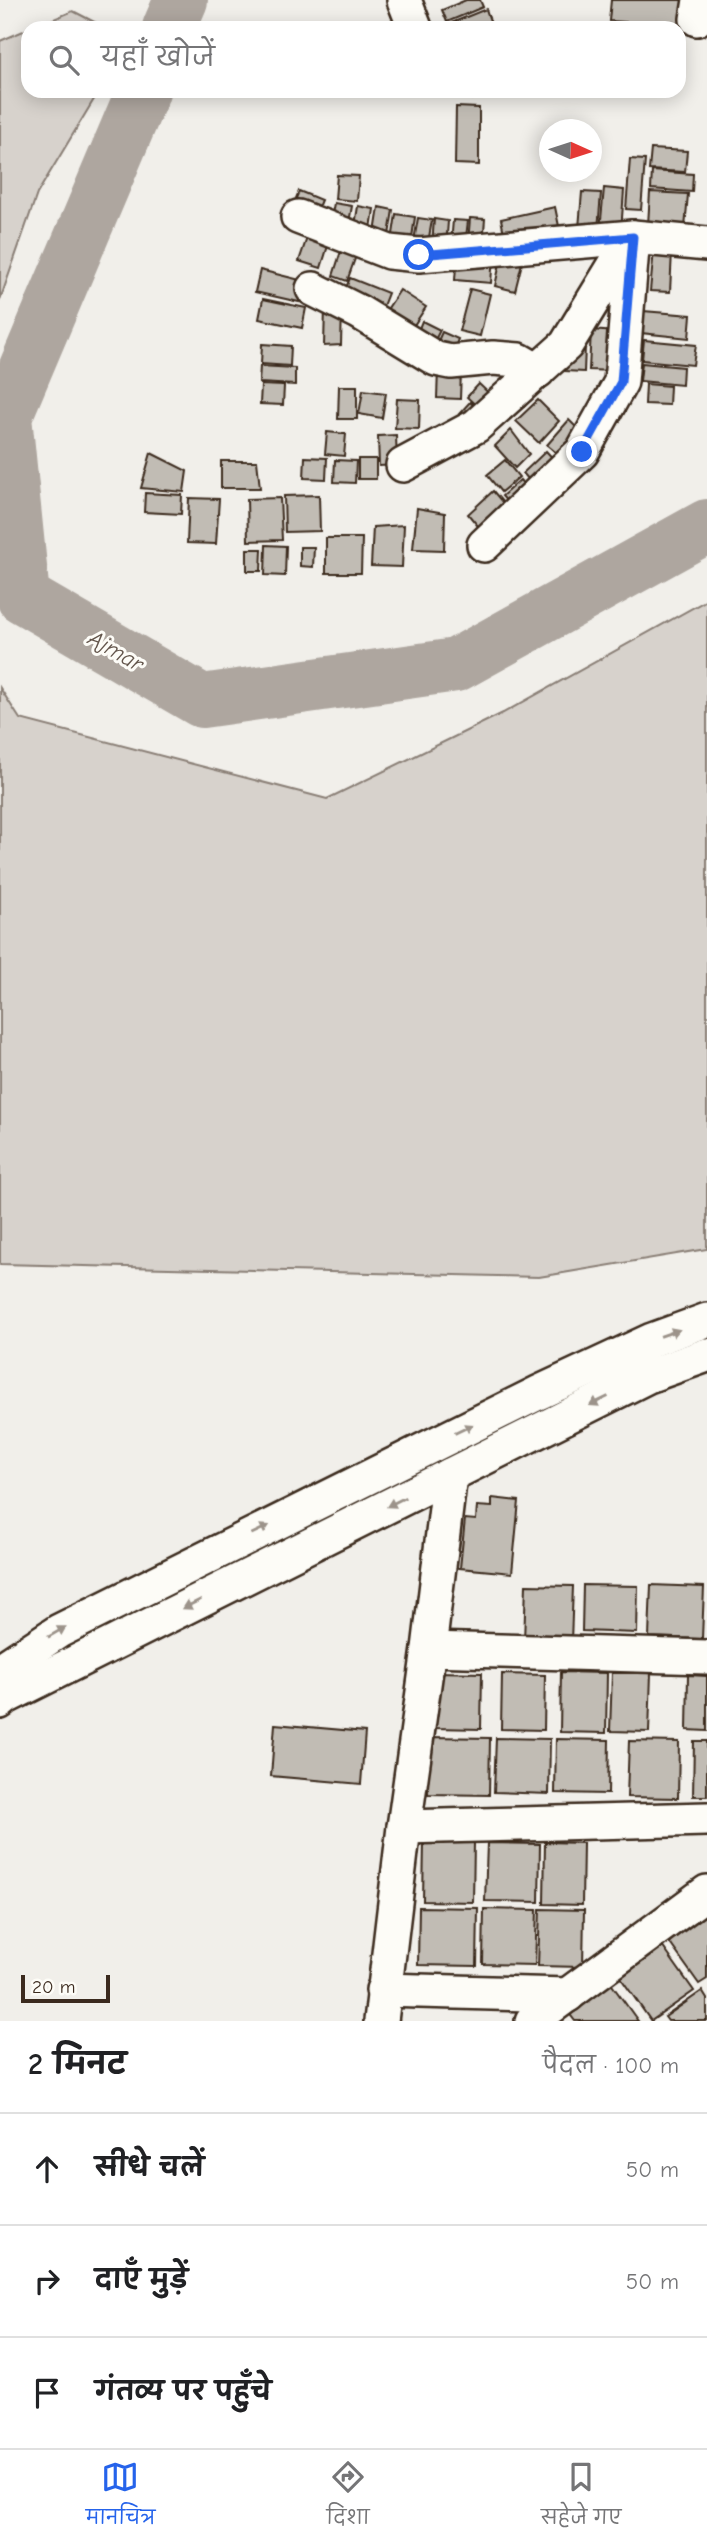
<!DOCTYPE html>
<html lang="hi">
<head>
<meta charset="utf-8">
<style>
  :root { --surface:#fff; --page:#f2f2f2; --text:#202124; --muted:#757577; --line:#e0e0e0; --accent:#2563eb }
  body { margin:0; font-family:"Comic Neue","Playpen Sans Deva",sans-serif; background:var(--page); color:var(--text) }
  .compass { position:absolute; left:539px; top:119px; width:63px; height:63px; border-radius:50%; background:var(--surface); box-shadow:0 4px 18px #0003; rotate:93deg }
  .scale { position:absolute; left:21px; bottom:18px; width:89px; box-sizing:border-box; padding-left:7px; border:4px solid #3b2a1e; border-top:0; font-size:19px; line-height:24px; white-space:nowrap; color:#3b2a1e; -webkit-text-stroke:5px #fdfcf7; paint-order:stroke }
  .stop { position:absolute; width:21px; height:21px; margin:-16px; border:5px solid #2563eb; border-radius:50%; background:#fff }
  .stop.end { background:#2563eb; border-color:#fff; box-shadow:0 2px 7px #0008 }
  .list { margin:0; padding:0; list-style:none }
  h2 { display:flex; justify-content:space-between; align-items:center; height:91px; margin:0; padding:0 28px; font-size:30px }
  h2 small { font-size:23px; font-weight:400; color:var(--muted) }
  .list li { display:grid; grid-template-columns:46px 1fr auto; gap:21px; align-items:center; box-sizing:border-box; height:112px; padding:0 28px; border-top:2px solid var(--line) }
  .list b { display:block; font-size:26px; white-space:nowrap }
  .list em { font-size:23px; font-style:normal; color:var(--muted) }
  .icon { flex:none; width:38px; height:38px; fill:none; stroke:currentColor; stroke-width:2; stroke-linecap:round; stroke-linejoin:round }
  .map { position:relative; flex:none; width:707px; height:2021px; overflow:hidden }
  .search { position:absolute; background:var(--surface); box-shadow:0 4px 18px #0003; left:21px; right:21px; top:21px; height:77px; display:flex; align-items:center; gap:18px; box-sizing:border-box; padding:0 24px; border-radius:21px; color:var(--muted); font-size:26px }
  .sheet { height:427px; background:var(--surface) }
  nav { display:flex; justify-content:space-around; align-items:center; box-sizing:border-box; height:98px; border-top:2px solid var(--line); background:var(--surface); font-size:19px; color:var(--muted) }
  nav a { display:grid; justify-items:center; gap:4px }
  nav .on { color:var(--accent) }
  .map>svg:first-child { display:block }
  .green { fill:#d7d2cc; stroke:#897e75; stroke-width:2 }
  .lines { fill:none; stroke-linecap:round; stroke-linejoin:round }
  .river { stroke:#aea69f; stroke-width:54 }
  .building { fill:#c1bcb4; stroke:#3b2a1e; stroke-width:2 }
  .minor-casing { stroke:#3b2a1e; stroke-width:38 }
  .minor { stroke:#fdfcf7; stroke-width:33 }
  .oneway { fill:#9c938a }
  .route { stroke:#2563eb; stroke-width:9 }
  .labels { text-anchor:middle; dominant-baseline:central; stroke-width:6; stroke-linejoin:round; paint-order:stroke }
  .water-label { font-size:23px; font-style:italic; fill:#63554b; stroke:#fdfcf7 }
</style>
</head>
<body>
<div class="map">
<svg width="707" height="2021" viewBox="0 0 707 2021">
  <rect width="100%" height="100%" fill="#f1efea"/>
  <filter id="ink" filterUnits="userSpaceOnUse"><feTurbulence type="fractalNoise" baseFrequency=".0143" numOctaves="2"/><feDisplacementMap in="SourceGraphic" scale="14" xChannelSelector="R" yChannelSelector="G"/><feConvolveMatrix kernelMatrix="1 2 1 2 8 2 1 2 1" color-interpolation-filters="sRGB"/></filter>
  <g filter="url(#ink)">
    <!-- green -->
    <g class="green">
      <polygon points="73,11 106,28 32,28"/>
      <polygon points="28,29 28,91 99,91 37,194 0,300 0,41"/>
      <polygon points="707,600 707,1249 539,1277 0,1264 0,688 20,719 327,799 503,713"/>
    </g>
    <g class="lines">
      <!-- river -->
      <g class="river">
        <polyline points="169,28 181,0"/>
        <polyline points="143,91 5,417 23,597 202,701 456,665 707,526"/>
      </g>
    </g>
    <!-- building -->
    <g class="building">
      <polygon points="466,0 480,0 483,7 447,22 442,10"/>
      <polygon points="611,0 690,0 689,26 609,21"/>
      <polygon points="486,9 491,24 480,28 445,28 444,26"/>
      <polygon points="470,91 491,91 473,99"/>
      <polygon points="456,107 479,108 479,165 455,164"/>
      <polygon points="651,149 687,151 685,172 649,170"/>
      <polygon points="630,159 645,160 641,210 626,209"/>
      <polygon points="652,171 693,174 692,192 651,189"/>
      <polygon points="337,175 359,176 357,201 335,199"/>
      <polygon points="604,188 624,190 621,232 600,230"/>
      <polygon points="299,191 321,200 314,217 292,208"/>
      <polygon points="582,192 601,193 598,230 579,228"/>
      <polygon points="650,192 688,194 685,228 648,225"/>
      <polygon points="334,203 352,206 348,228 330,225"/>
      <polygon points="358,206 374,209 370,235 354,232"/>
      <polygon points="379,207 393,210 389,235 375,233"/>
      <polygon points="555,207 560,231 506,243 501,219"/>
      <polygon points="396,214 415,217 411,244 392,241"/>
      <polygon points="418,218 432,220 428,243 414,241"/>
      <polygon points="470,218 485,219 483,244 468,243"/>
      <polygon points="434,219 448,221 446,248 432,246"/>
      <polygon points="453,220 468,221 465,245 451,244"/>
      <polygon points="311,226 332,233 321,268 299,261"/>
      <polygon points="342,248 357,253 347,281 333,276"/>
      <polygon points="654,250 672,251 670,292 650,291"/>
      <polygon points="457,253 493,256 491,283 455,280"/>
      <polygon points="502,254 523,259 515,291 495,286"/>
      <polygon points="260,270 304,281 299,302 255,292"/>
      <polygon points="350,278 388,293 379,316 341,300"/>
      <polygon points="470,289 490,294 480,336 459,331"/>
      <polygon points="400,290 426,307 410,331 384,314"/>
      <polygon points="263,299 306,308 302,328 259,319"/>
      <polygon points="325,307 342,307 341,345 324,346"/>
      <polygon points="643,311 691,315 689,338 641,333"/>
      <polygon points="422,321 440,330 433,344 416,336"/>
      <polygon points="591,330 615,332 613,371 589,370"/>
      <polygon points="442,332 458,339 453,352 436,345"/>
      <polygon points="644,340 696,345 693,365 642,360"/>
      <polygon points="262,344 291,346 290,366 261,364"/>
      <polygon points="566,345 585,346 584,372 565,371"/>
      <polygon points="642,363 683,367 682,385 640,381"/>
      <polygon points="260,366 295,368 295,385 259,383"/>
      <polygon points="438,369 461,370 460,399 437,398"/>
      <polygon points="479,384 496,400 484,413 467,397"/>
      <polygon points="646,384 670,386 669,405 645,404"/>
      <polygon points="261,385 284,386 283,405 260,404"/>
      <polygon points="339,386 357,386 357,419 338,419"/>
      <polygon points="363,390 386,393 382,418 359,414"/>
      <polygon points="397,399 420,400 419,429 395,428"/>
      <polygon points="538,400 559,421 539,443 516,421"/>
      <polygon points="470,402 483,415 471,427 459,414"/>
      <polygon points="569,420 580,431 559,455 547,445"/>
      <polygon points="511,430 529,454 515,468 495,446"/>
      <polygon points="327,432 346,434 344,456 325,454"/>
      <polygon points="396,435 397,465 379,466 378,436"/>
      <polygon points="546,451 559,465 535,487 523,473"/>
      <polygon points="151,453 187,471 184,492 141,488"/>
      <polygon points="305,457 327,458 326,479 304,478"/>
      <rect x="358" y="459" width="18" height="20"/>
      <polygon points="335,460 356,461 355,483 334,482"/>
      <polygon points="505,460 519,477 501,492 487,475"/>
      <polygon points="221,461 257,461 260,488 221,488"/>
      <polygon points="520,480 532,494 514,510 502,496"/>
      <polygon points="493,491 513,515 487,537 468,514"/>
      <polygon points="145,493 182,495 181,514 144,512"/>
      <polygon points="319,495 320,531 285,532 284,496"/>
      <polygon points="189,498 219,499 216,544 187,543"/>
      <polygon points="280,498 282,540 248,541 247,499"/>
      <polygon points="417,508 445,513 444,550 413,549"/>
      <polygon points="404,525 402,567 371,566 373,527"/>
      <polygon points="326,538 362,538 361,573 326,573"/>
      <polygon points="266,545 286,546 285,576 265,575"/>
      <polygon points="300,547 314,547 313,567 300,566"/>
      <polygon points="247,549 262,549 261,571 247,571"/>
      <polygon points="492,1498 519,1501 512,1573 460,1568 465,1519 476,1520 477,1506 492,1507"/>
      <polygon points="526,1585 573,1586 571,1642 524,1641"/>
      <polygon points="583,1585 638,1586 637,1633 582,1631"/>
      <polygon points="651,1585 704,1587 702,1639 649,1637"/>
      <polygon points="436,1672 482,1673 481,1729 435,1728"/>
      <polygon points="561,1672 607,1673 606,1733 560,1732"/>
      <polygon points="612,1673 651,1673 649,1732 610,1731"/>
      <polygon points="502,1674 545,1675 544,1730 501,1729"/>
      <polygon points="688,1675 707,1676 707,1731 687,1730"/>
      <polygon points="275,1724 365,1732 361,1784 271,1776"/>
      <polygon points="429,1737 490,1738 489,1795 428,1794"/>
      <polygon points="496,1738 550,1739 549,1794 494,1792"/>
      <polygon points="556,1739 609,1740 608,1794 555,1793"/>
      <polygon points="629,1741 679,1742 678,1798 627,1797"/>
      <polygon points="694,1741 707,1741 707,1796 693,1796"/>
      <polygon points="424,1841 474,1842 473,1902 423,1901"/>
      <polygon points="545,1842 583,1843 582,1905 544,1904"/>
      <polygon points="487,1843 540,1844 539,1902 485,1901"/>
      <polygon points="419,1907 478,1908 477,1966 418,1965"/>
      <polygon points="707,1907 707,1979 699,1984 664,1935"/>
      <polygon points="484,1909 537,1910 535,1965 483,1964"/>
      <polygon points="540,1909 584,1910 583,1967 538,1966"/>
      <polygon points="660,1943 694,1991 651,2021 618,1974"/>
      <polygon points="610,1982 638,2021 575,2021 568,2012"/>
      <polygon points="702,1991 707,1999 707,2021 668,2021 665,2017"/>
    </g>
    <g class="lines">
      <defs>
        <g id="minor">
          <polyline points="404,0 415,28"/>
          <polyline points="697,19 700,0"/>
          <polyline points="298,217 389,252 419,255 633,237"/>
          <polyline points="313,289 359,312 436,359 451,362 493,358 519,360 538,371"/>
          <polyline points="403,465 476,426 566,345 629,242"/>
          <polyline points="484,545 582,452 621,382 633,237 707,244"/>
          <polyline points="429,1649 450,1475"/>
          <polyline points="0,1670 59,1631 538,1393 652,1340 707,1320"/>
          <polyline points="0,1702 6,1697 648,1376 707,1355"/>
          <polyline points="404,1827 707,1819"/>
          <polyline points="383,1990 568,1995"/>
          <polyline points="381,2021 404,1827 429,1649 707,1657"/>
          <polyline points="532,2021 707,1892"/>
        </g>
      </defs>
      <!-- minor casing -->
      <use href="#minor" class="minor-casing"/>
      <!-- minor -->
      <use href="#minor" class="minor"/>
    </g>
    <!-- one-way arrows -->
    <defs><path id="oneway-solid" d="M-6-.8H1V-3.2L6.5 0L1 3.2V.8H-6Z" transform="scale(1.75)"/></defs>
    <g class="oneway">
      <use href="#oneway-solid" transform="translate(670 1333) rotate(-19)"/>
      <use href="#oneway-solid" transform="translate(599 1401) rotate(154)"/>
      <use href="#oneway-solid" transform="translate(464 1429) rotate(-26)"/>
      <use href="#oneway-solid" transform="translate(396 1502) rotate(153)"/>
      <use href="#oneway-solid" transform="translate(260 1530) rotate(-26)"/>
      <use href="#oneway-solid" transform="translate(192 1604) rotate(153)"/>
      <use href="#oneway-solid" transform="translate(57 1632) rotate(-30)"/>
    </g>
  </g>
  <g class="lines" filter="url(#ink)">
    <!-- route -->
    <polyline class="route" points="419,255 633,237 621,382 582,452"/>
  </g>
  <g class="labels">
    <!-- water labels -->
    <g class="water-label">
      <text transform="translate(116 651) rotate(30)">Ajmar</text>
    </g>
  </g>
</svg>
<svg class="compass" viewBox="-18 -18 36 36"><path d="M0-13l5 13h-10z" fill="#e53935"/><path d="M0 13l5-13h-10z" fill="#757577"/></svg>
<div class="scale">20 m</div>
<div class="stop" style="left:419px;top:255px"></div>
<div class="stop end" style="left:582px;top:452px"></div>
<div class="search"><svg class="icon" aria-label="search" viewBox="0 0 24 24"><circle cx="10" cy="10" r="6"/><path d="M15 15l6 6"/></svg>यहाँ खोजें</div>
</div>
<section class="sheet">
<h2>2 मिनट<small>पैदल · 100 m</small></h2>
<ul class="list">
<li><svg class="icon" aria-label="ahead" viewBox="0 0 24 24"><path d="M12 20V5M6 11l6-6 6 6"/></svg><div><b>सीधे चलें</b></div><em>50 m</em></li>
<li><svg class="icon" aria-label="right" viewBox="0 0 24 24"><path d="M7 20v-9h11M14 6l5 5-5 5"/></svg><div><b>दाएँ मुड़ें</b></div><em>50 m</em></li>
<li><svg class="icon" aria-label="arrive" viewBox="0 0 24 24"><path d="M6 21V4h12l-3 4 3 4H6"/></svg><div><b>गंतव्य पर पहुँचे</b></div></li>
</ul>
</section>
<nav>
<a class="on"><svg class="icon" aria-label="map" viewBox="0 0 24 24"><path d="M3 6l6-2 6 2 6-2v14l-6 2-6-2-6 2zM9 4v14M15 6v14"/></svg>मानचित्र</a>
<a><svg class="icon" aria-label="directions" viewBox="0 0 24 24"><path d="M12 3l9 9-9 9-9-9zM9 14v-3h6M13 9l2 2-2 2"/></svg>दिशा</a>
<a><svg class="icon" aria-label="saved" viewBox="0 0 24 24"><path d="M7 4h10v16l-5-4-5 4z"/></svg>सहेजे गए</a>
</nav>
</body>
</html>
